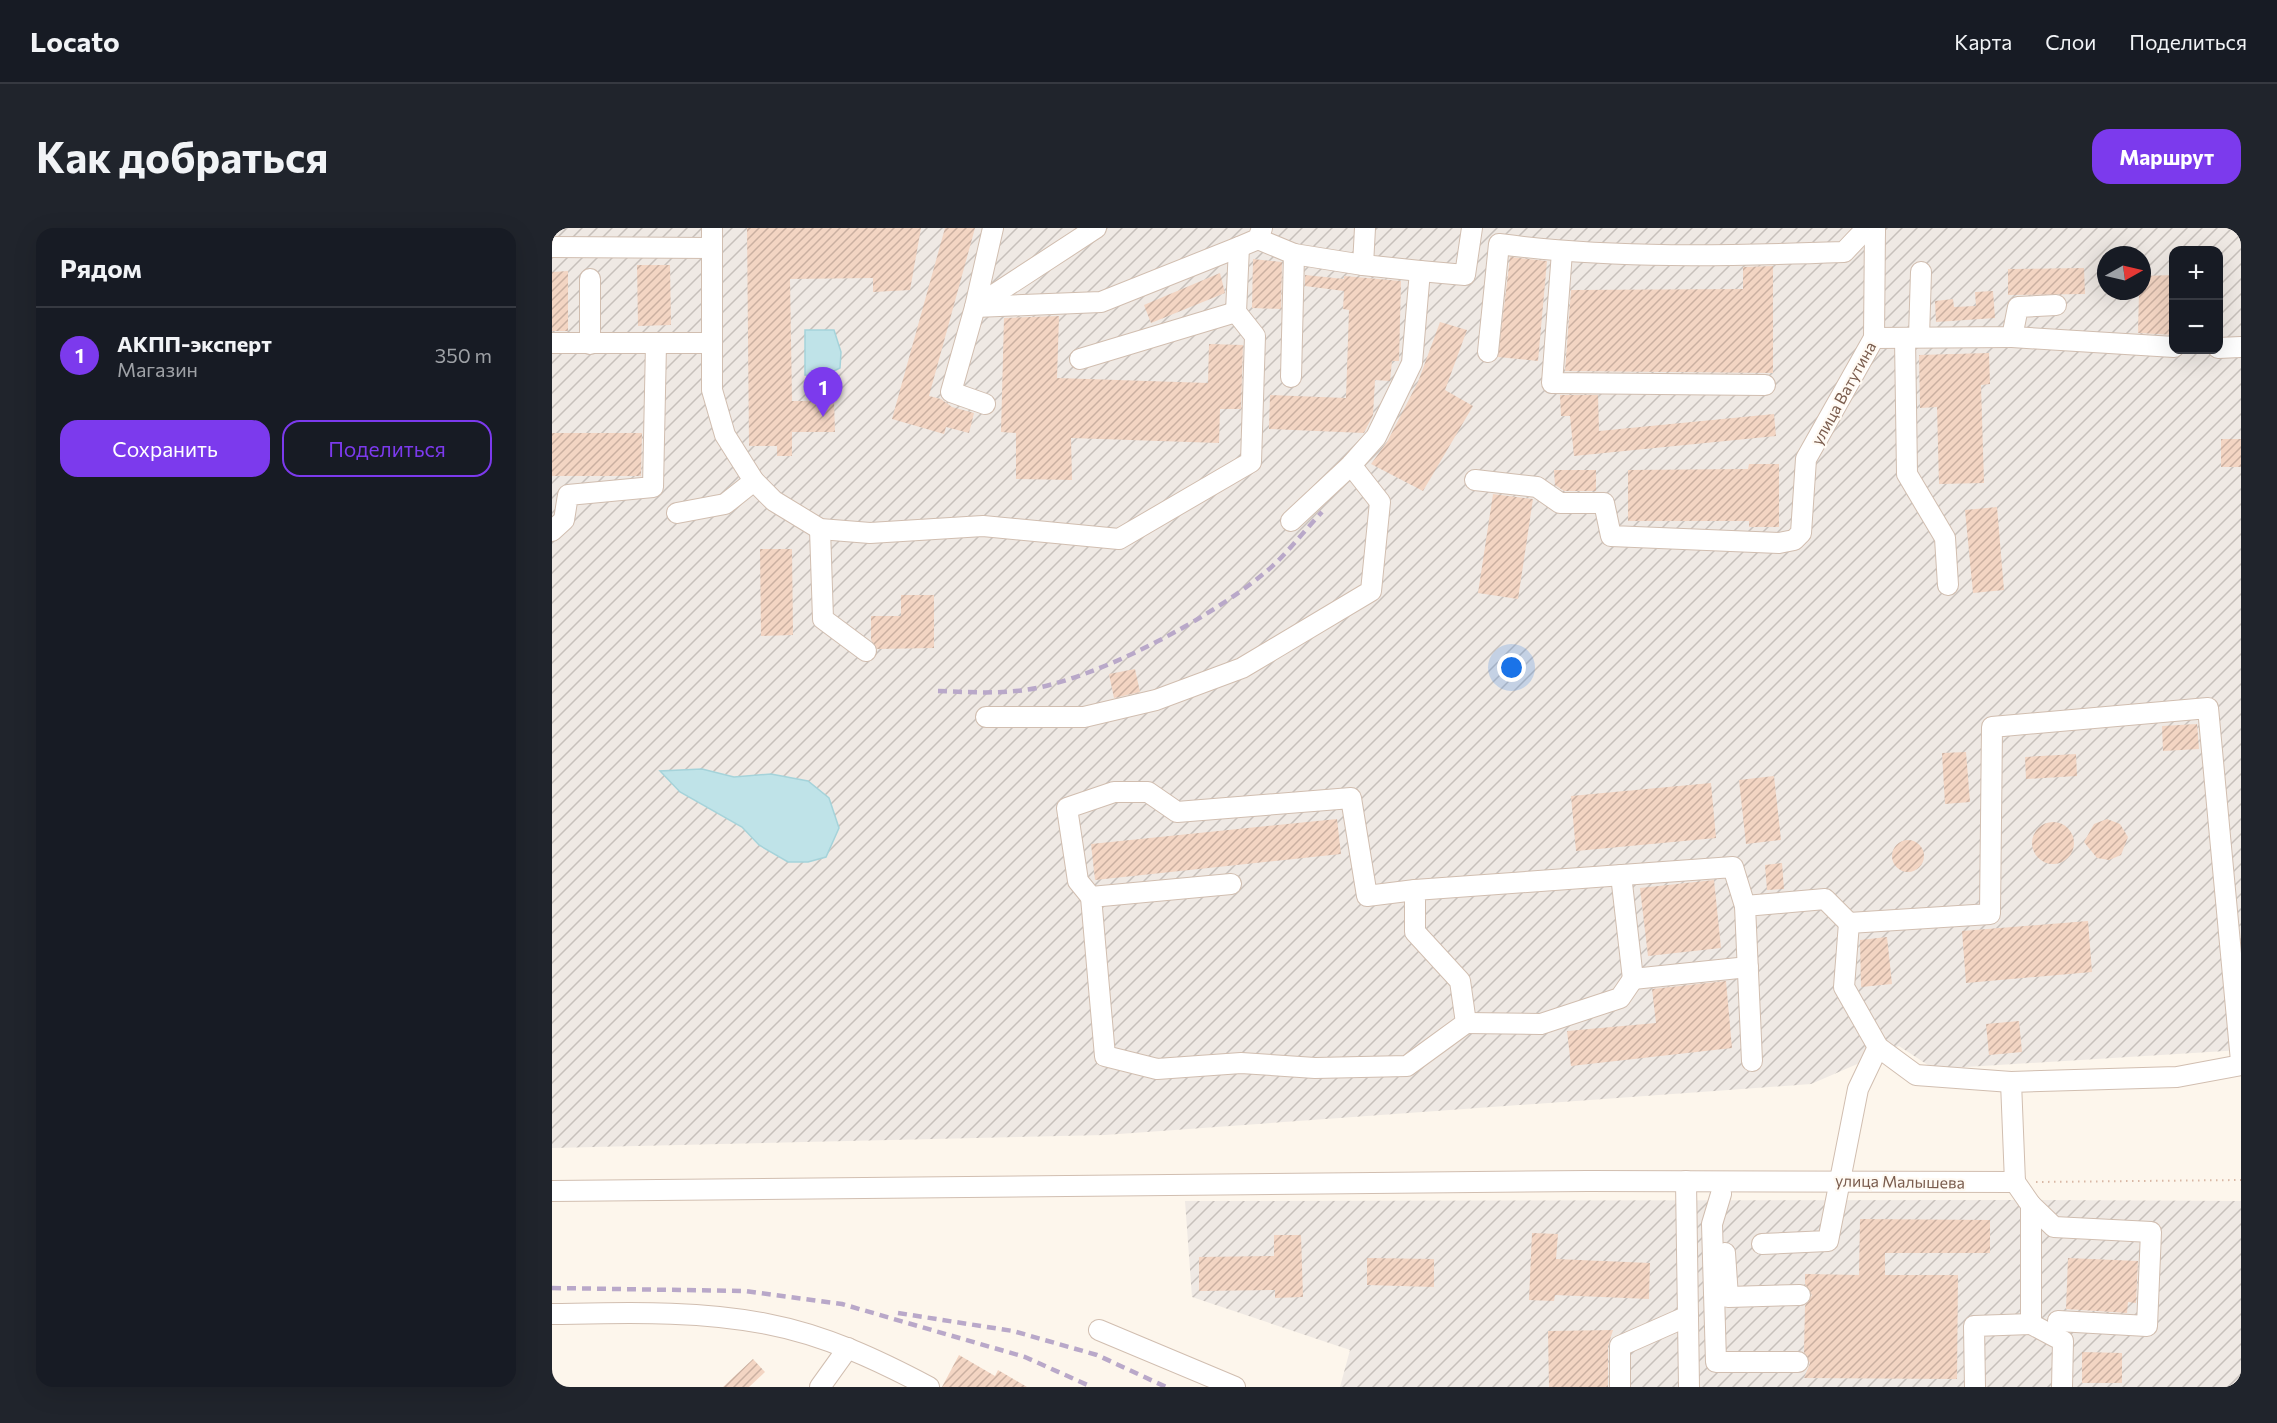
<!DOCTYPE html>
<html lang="ru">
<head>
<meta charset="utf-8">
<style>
  :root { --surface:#171b24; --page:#20242c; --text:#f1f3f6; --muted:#9ea1a6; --line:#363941; --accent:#7c3aed }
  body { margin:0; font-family:Commissioner,sans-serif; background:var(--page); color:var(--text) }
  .controls { position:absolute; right:18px; top:18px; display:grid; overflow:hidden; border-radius:12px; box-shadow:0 6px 24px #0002 }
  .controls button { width:54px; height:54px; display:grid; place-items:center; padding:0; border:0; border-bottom:2px solid var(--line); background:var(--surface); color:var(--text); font:30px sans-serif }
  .compass { position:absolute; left:1545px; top:18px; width:54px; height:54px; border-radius:50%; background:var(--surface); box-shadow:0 6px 24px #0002; rotate:82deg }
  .you { position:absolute; left:960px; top:440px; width:21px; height:21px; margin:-15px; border:4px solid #fff; border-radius:50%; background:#1a73e8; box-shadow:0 0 0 9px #1a73e833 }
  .badge { display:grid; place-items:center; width:39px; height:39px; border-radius:50%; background:var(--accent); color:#fff; font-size:20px; font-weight:700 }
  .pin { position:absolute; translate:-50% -50px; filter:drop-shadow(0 2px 3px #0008) }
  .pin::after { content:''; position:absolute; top:32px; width:21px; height:18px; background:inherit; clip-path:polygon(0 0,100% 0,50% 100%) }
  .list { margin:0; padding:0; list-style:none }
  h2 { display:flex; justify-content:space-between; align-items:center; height:78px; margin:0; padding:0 24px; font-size:26px }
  h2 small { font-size:20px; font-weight:400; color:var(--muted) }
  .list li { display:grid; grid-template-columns:39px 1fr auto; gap:18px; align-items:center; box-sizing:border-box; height:96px; padding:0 24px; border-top:2px solid var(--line) }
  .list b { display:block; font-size:22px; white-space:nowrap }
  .list p { margin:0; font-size:20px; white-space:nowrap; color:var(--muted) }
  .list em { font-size:20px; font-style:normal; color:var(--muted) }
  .actions { display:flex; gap:12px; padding:18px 24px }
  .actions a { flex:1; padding:14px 0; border:2px solid var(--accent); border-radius:18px; text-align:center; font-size:21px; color:var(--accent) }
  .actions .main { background:var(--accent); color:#fff }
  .map { position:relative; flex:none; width:1689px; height:1159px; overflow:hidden; border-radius:18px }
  header { display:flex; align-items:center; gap:36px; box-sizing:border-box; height:84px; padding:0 30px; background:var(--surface); border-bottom:2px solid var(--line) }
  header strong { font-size:28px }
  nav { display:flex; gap:33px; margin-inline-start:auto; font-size:21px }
  .intro { display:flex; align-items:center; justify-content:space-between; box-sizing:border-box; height:144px; padding:0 36px }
  h1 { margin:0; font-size:42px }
  .button { padding:15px 27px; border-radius:18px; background:var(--accent); color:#fff; font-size:21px; font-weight:700 }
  main { display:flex; gap:36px; padding:0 36px }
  aside { flex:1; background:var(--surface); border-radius:18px; box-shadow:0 6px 24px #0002 }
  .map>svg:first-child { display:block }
  .industrial { fill:url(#industrial-furrows); fill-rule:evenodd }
  .water { fill:#bfe3e8; stroke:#a5d3da; stroke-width:1.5 }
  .building { fill:url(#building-hatch) }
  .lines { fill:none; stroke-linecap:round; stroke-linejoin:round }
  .minor-casing { stroke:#d1beb0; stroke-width:22 }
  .path { stroke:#d9b8a5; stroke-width:2; stroke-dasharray:1.5 4.5; stroke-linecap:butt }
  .minor { stroke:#fff; stroke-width:20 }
  .rail { stroke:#b9a8c9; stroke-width:4.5; stroke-dasharray:9 6; stroke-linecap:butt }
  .labels { text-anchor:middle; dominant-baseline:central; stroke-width:4.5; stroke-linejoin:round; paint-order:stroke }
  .street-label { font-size:16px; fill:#7a5c4d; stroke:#fffaf3 }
</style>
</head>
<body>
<header>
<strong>Locato</strong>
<nav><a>Карта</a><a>Слои</a><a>Поделиться</a></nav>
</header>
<div class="intro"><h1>Как добраться</h1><a class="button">Маршрут</a></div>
<main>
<aside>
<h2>Рядом<small></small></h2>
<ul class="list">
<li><span class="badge">1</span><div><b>АКПП-эксперт</b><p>Магазин</p></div><em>350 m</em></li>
</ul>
<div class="actions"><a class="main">Сохранить</a><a>Поделиться</a></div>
</aside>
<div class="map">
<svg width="1689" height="1159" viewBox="0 0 1689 1159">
  <defs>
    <pattern id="industrial-furrows" width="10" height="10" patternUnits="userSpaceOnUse" patternTransform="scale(1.5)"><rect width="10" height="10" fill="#efe9e4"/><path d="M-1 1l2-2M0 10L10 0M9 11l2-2" fill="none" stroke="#c7c0bb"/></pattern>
    <pattern id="building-hatch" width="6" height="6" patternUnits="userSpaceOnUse" patternTransform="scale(1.5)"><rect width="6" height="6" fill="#f3d5c3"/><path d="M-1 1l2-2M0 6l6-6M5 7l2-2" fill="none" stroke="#cab0a1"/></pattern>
  </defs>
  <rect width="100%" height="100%" fill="#fdf6ec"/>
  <!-- industrial -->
  <g class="industrial">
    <path d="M0,0H1689V822L1382,841L1347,818L1259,856L553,907L0,920ZM1622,22H1666V122H1622ZM1554,27H1590V63H1554Z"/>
    <polygon points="1484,972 1689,973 1689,1159 788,1159 798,1122 640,1069 633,973"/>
  </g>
  <!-- water -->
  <g class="water">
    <polygon points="253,102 282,102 289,124 288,140 272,148 253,147"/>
    <polygon points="150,541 182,549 219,546 256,553 277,570 287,600 274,629 256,634 236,634 207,617 190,599 128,564 108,543"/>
  </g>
  <!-- building -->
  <g class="building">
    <polygon points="195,0 369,0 358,62 321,64 321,50 238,51 240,173 282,173 283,204 240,204 240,228 225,228 225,218 197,218"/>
    <polygon points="393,0 423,0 377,168 389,171 400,179 422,185 417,205 394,199 392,206 340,191"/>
    <polygon points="958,29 995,33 986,133 946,129"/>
    <polygon points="701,31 730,34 729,81 700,80"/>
    <polygon points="85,37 118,37 119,97 86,98"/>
    <polygon points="1221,38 1221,145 1013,143 1019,62 1191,61 1191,39"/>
    <polygon points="1532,40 1533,66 1456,67 1456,41"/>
    <polygon points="16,43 16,103 0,103 0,44"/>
    <polygon points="668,45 673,65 599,95 592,77"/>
    <polygon points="753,47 792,51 792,48 849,53 847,133 840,133 838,153 823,152 821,187 812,205 717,201 718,167 794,170 797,82 791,81 792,63 753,58"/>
    <polygon points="1622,47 1622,107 1586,105 1587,63 1590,63 1590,48"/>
    <polygon points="1441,63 1443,90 1384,94 1383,73 1401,71 1402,79 1424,78 1423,64"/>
    <polygon points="507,88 505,150 656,155 657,116 691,117 689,181 668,181 667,215 519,210 520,252 464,251 464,205 449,204 452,90"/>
    <polygon points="888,94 915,102 893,162 921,178 871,263 819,236 835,214 866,154"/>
    <polygon points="1437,125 1438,156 1429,157 1432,255 1387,256 1385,179 1368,180 1367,127"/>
    <polygon points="1008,167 1046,167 1047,203 1222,186 1224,208 1022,228 1018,188 1009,188"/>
    <polygon points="0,205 90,205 89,248 0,248"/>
    <rect x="1669" y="211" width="20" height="28"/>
    <polygon points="1197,236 1227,236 1227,299 1197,299 1197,293 1076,293 1076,242 1196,241"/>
    <polygon points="1002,242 1044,242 1044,263 1012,263 1003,257"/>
    <polygon points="941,266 981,271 966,371 926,365"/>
    <polygon points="1445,279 1452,362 1421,365 1413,282"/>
    <polygon points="208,321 240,321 241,407 209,408"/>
    <polygon points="349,367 382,367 382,420 325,421 319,412 319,388 349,388"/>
    <polygon points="583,441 588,464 562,470 557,446"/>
    <polygon points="1645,496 1647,521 1611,523 1610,498"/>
    <polygon points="1414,524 1418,574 1393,576 1390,525"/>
    <polygon points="1524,526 1525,548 1474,551 1473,529"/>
    <polygon points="1222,548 1229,612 1194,616 1187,552"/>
    <polygon points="1159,555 1164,610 1024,623 1019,568"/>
    <polygon points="785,591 789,626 543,652 539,616"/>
    <polygon points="1555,591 1568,596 1576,609 1569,627 1557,632 1545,630 1532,614 1542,596"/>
    <circle cx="1501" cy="615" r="21"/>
    <circle cx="1356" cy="628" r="16"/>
    <polygon points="1230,635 1232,661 1215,662 1213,637"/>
    <polygon points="1162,652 1169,720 1096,728 1088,660"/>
    <polygon points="1536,693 1540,744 1414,755 1410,703"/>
    <polygon points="1335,709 1340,756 1309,759 1308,712"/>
    <polygon points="1174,753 1180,820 1019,838 1015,803 1104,795 1100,761"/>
    <polygon points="1467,793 1470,824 1437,827 1434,796"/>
    <polygon points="1308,991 1438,992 1438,1025 1333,1025 1333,1047 1406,1047 1405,1151 1252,1150 1258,1135 1252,1124 1253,1078 1260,1067 1253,1056 1253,1046 1307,1047"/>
    <polygon points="980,1005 1006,1006 1004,1031 1098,1035 1097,1071 1003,1067 1002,1073 977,1072"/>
    <polygon points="722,1007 749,1007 751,1069 723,1070 723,1062 647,1063 647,1029 722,1028"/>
    <polygon points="815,1030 882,1031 882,1059 815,1057"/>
    <polygon points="1516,1030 1586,1033 1584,1075 1576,1074 1575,1085 1514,1081"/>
    <polygon points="1061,1102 1056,1118 1056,1159 997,1159 996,1103"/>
    <polygon points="1530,1124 1570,1125 1570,1155 1530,1155"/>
    <polygon points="407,1127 443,1148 446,1142 475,1159 390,1159"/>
    <polygon points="201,1131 213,1144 197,1159 171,1159"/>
  </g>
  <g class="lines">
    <defs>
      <g id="minor">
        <polyline points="160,0 160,162 173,207 202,253 222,273 268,301 318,305 431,298 567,311 699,234 703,108 684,84 687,19"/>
        <polyline points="441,0 423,79 549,74 687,19 706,11 710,0"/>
        <polyline points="706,11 742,26 739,149"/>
        <polyline points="0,19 160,20"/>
        <polyline points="1010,24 1000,155 1213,157"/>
        <polyline points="742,26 811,37"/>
        <polyline points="868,43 913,47 920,0"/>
        <polyline points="1367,109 1369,44"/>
        <polyline points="1460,109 1622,119"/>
        <polyline points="1322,110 1460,109 1466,79 1504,77"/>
        <polyline points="1353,110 1355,246 1393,310 1396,357"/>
        <polyline points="0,115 160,115"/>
        <polyline points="38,116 38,51"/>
        <polyline points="1666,120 1689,119"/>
        <path d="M936,124L947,16C1060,31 1178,28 1292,24L1310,5H1323"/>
        <polyline points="528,131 684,84"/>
        <polyline points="433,176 399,164 423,79 544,0"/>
        <polyline points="923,252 985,259 1008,275 1052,275 1059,308 1227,315 1242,312 1249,305 1254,231 1322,110 1323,0"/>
        <polyline points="125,285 173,276 202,253"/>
        <polyline points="739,293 799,237 824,209 860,135 868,43 811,37 813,0"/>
        <polyline points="268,301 271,391 314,423"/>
        <polyline points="0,303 12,292 16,267 101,259 104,116"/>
        <polyline points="434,489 532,489 604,472 690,440 819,363 828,274 799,237"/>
        <polyline points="1069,647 1081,751 1196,739"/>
        <polyline points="679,656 539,669 553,828 605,841 689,835 763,840 855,838 914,795 908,753 863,704 863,662 1181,639 1193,678"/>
        <polyline points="539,669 526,653 515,580 562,564 596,564 625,584 799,570 815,668 863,662"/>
        <polyline points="914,795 989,796 1068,770 1081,751"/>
        <polyline points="1200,833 1193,678 1273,671 1297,695"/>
        <polyline points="1459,854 1364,847 1326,819 1292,759 1297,695 1438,686 1440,499 1656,480 1689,833"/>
        <polyline points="1134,953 1137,1159"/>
        <polyline points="1463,954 1479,977 1479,1096 1511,1113 1510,1159"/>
        <polyline points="0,963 1036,953 1463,954 1459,854 1625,849 1689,837"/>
        <polyline points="1169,966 1160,996 1164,1134 1246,1134"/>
        <polyline points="1479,977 1502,999 1599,1004 1595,1098 1506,1093"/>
        <polyline points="1210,1016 1276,1013 1306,861 1326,819"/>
        <polyline points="1173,1025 1176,1069 1248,1067"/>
        <path d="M0,1086C71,1085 145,1082 215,1096C273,1107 326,1132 377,1159"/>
        <polyline points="547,1102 683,1159"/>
        <polyline points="268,1159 296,1120"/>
        <polyline points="1068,1159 1068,1118 1136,1088"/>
        <polyline points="1423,1159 1422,1098 1479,1096"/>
      </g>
    </defs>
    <!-- minor casing -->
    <use href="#minor" class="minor-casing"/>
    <!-- path -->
    <polyline class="path" points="1484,954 1689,952"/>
    <!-- minor -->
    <use href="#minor" class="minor"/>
    <!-- rail -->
    <g class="rail">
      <path d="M386,463C415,464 444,466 473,462C543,452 655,392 710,347C732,330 750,305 770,284"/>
      <polyline points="0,1060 193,1063 290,1076 473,1129 540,1159"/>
      <polyline points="346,1085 461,1103 545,1127 614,1159"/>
    </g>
  </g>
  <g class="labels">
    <!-- street labels -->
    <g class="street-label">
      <text transform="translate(1291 165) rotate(-61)">улица Ватутина</text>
      <text transform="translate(1348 953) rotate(1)">улица Малышева</text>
    </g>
  </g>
</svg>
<div class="controls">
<button>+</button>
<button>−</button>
</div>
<svg class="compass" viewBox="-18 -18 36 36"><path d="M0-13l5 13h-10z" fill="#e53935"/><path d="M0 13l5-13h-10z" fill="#9ea1a6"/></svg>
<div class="you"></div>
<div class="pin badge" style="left:271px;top:189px">1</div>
</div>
</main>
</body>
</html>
